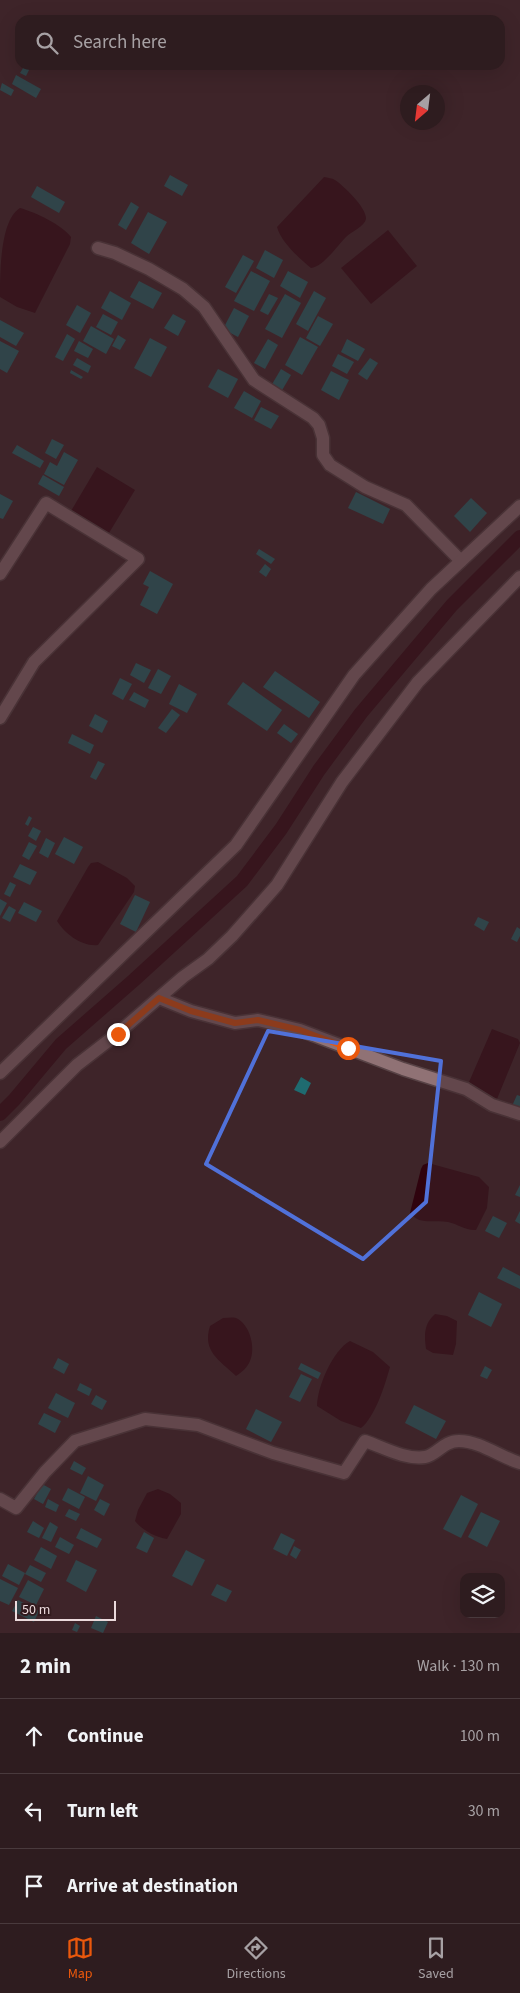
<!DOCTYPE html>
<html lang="en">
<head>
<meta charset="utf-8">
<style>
  :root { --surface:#2e1c1f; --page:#3a292c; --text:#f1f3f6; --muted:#a7a1a4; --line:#493a3d; --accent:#ea580c }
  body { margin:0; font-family:"Source Sans 3",sans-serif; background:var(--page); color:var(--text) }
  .controls { position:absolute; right:15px; bottom:15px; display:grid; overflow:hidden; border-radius:10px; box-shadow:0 5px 20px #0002 }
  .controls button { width:45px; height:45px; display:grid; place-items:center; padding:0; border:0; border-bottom:1px solid var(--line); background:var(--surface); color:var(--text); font:25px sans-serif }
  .compass { position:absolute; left:400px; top:85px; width:45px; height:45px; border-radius:50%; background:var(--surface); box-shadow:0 5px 20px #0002; rotate:208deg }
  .scale { position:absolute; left:15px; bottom:12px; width:101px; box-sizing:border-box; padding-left:5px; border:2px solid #ebdadc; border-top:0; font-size:14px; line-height:18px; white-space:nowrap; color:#ebdadc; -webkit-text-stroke:4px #331b1f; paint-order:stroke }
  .stop { position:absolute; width:15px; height:15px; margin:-11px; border:4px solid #ea580c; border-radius:50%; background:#fff }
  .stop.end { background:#ea580c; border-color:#fff; box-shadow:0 1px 5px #0008 }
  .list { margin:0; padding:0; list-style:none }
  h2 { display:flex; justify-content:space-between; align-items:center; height:65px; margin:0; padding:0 20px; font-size:21px }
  h2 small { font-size:16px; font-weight:400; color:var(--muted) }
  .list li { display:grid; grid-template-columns:32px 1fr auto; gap:15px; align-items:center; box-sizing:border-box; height:75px; padding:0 20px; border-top:1px solid var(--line) }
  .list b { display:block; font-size:19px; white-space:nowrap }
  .list em { font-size:16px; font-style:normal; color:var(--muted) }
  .icon { flex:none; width:28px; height:28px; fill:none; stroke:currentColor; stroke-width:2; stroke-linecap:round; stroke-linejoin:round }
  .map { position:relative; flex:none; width:520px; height:1633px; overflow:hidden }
  .search { position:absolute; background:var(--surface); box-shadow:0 5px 20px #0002; left:15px; right:15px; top:15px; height:55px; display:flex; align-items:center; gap:12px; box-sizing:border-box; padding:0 18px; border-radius:15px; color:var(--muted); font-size:19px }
  .sheet { height:290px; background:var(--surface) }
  nav { display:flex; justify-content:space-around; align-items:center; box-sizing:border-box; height:70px; border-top:1px solid var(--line); background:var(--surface); font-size:14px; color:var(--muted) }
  nav a { display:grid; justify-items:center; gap:2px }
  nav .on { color:var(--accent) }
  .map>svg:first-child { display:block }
  .water { fill:#2f030e }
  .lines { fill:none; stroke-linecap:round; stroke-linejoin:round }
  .canal { stroke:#2f030e; stroke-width:14 }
  .building { fill:#1f6b70 }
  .minor-casing { stroke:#584346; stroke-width:15 }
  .minor { stroke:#907275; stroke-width:12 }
  .route { stroke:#ea580c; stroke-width:6 }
  .marked { fill:none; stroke:#5071d9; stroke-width:4; stroke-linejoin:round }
</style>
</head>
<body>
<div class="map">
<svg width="520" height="1633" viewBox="0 0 520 1633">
  <rect width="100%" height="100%" fill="#3e2529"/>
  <!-- water -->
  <g class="water">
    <path d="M324,177C328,178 332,178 335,180C344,186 367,208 366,219C365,226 351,232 346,237C338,245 323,267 311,268C299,258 281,242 277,227Z"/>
    <path d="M20,208C35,212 62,225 71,237L70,244L35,313L17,307L0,297C0,272 0,220 20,208Z"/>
    <polygon points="388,230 417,266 371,304 341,268"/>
    <polygon points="97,467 135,490 109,533 71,511"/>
    <path d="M98,862L127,878L135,886L134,892L98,945C82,947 65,934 57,921L88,867L91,863Z"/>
    <polygon points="492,1029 518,1039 520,1043 497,1099 474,1088 469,1082"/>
    <path d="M428,1163L479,1177L489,1187L487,1208L476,1230C466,1231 458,1224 448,1222C434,1219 420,1226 410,1213L421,1169L423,1165Z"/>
    <path d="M435,1314L447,1316L457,1321L456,1344L453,1355L433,1353L426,1349C424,1334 424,1324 435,1314Z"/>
    <path d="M223,1318C227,1318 232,1317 236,1318C250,1324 256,1348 250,1361C247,1368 242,1372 236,1376C219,1360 202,1351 210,1326Z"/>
    <path d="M350,1341L373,1352L390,1367C385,1385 375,1417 361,1428L341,1421L317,1406C317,1387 333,1350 350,1341Z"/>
    <path d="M158,1489L170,1494L181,1503V1514L167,1539C155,1537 142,1530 135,1521L138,1510L147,1493Z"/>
  </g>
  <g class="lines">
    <!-- canal -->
    <polyline class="canal" points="0,1114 14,1100 61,1044 134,980 242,881 281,829 319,770 361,713 452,605 520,537"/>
  </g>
  <!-- building -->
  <g class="building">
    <polygon points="25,65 31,66 26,76 20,73"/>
    <polygon points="16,75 41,89 36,98 12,84"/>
    <polygon points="2,83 14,90 11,96 0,90"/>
    <polygon points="170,175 188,185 182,196 164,186"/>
    <polygon points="37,186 65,202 59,213 31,197"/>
    <polygon points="131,202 139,207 126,230 118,225"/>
    <polygon points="148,212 167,222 149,254 131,243"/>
    <polygon points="265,250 283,260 274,278 256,268"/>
    <polygon points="243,255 254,261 236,293 225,287"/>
    <polygon points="251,271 270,281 254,311 234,301"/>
    <polygon points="288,271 308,282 300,298 280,286"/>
    <polygon points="139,281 162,293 153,309 130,297"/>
    <polygon points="110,291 131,303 122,320 101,308"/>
    <polygon points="314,291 326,298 308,331 296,324"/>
    <polygon points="269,294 278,298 268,315 260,311"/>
    <polygon points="285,294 301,303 282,338 265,329"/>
    <polygon points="77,305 91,313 80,333 66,325"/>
    <polygon points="234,308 249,316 238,337 223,329"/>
    <polygon points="103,314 118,322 111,335 96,327"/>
    <polygon points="173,314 186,321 178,336 164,328"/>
    <polygon points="318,316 333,324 320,346 306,338"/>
    <polygon points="0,320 24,333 16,346 0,337"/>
    <polygon points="91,326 114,339 106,354 83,341"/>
    <polygon points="67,334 75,339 63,361 55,357"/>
    <polygon points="118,335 126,340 120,350 112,346"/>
    <polygon points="300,337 318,347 302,375 285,365"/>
    <polygon points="150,338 167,347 151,377 134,368"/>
    <polygon points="268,339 278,345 265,369 254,363"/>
    <polygon points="347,339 365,349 358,361 341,352"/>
    <polygon points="0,341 19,351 7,373 0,369"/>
    <polygon points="79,341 93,349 88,358 74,351"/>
    <polygon points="338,354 354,362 347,374 332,366"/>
    <polygon points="77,358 91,366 88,373 73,365"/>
    <polygon points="370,358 378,363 367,380 358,374"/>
    <polygon points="218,369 238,379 228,398 208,387"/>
    <polygon points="281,369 291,375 281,392 271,386"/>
    <polygon points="71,370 83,377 81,379 70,373"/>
    <polygon points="331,371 349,380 339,400 321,390"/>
    <polygon points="244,391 261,401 252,418 234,408"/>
    <polygon points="261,407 279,416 271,429 254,420"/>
    <polygon points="52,439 64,445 56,459 45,453"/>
    <polygon points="17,445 44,461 40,468 12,453"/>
    <polygon points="64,452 78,460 64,485 44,474 50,462 57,466"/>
    <polygon points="43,475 64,487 59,496 38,484"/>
    <polygon points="356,492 390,509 383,524 348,508"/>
    <polygon points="0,494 13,501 3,519 0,518"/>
    <polygon points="471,498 487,513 470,532 454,516"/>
    <polygon points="259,549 275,559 271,564 256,554"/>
    <polygon points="265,564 271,569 266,577 259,572"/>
    <polygon points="150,571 173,584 157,614 140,605 149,587 143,584"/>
    <polygon points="136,663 151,670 144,683 130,675"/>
    <polygon points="158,669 171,676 161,694 148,688"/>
    <polygon points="275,671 320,702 309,718 263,687"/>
    <polygon points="120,678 132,684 123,700 112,694"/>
    <polygon points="243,682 282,710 267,731 227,704"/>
    <polygon points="179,684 197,694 187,713 169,704"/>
    <polygon points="134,692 149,700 145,708 129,700"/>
    <polygon points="172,709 180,715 166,733 158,728"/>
    <polygon points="95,714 108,721 102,733 89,726"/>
    <polygon points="284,724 298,734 291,743 277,733"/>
    <polygon points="72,734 94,745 90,754 68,743"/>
    <polygon points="98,761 105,764 96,780 90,777"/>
    <polygon points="29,816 32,818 28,826 25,824"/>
    <polygon points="33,827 41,831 36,841 28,836"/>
    <polygon points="64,837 83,847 74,864 55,854"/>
    <polygon points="46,838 55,843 48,858 39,853"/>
    <polygon points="29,842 37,846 29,860 22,856"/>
    <polygon points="20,864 37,872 30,885 13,877"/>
    <polygon points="10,882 16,885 10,897 4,894"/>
    <polygon points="135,895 150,902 136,932 120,924"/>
    <polygon points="0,899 7,903 0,916"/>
    <polygon points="24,902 42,911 36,922 18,913"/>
    <polygon points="9,906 16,910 10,922 2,918"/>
    <polygon points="478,917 489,922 484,931 474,925"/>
    <polygon points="517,927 520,929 520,936 517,942 511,939"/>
    <polygon points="301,1077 311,1083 305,1095 294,1090"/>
    <polygon points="517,1095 520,1096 520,1110 512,1106"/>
    <polygon points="520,1185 520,1197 515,1195"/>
    <polygon points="520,1211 520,1224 515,1221"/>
    <polygon points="493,1216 507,1223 499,1238 485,1231"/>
    <polygon points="503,1267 520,1276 520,1289 497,1278"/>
    <polygon points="479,1292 502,1304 491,1327 468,1315"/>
    <polygon points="58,1358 69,1364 64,1374 53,1368"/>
    <polygon points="301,1363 321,1373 318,1379 298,1369"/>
    <polygon points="485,1366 492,1370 487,1379 480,1376"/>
    <polygon points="301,1374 312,1379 300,1402 289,1397"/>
    <polygon points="80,1383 92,1389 89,1396 77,1390"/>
    <polygon points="56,1393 75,1403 68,1418 48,1408"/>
    <polygon points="96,1395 107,1401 102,1410 91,1404"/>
    <polygon points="414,1405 446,1421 436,1439 405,1423"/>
    <polygon points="256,1409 282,1422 271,1442 246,1429"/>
    <polygon points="44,1413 61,1421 55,1433 38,1424"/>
    <polygon points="74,1461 86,1468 82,1475 70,1469"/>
    <polygon points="88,1476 104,1485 96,1501 80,1493"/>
    <polygon points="42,1484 51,1489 43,1504 34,1499"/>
    <polygon points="68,1488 85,1497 79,1509 62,1500"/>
    <polygon points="461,1495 478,1504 461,1538 443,1529"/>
    <polygon points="48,1499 59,1505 56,1512 45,1507"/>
    <polygon points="100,1499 110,1504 104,1516 94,1510"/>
    <polygon points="69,1509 80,1514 76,1521 65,1516"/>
    <polygon points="481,1512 500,1521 487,1547 468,1537"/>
    <polygon points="33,1521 44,1528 39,1538 27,1532"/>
    <polygon points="50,1522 58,1527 51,1542 42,1538"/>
    <polygon points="81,1528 102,1539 97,1548 76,1538"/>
    <polygon points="144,1532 154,1538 147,1553 136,1548"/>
    <polygon points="281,1533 295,1540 287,1556 273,1549"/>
    <polygon points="60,1537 74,1545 69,1554 55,1547"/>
    <polygon points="294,1546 301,1550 296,1559 290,1555"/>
    <polygon points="41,1547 57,1556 51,1569 34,1560"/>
    <polygon points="186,1550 205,1560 192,1586 172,1576"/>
    <polygon points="76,1560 97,1570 86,1592 66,1581"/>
    <polygon points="8,1564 25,1573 19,1585 2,1576"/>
    <polygon points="30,1565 46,1573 41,1582 25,1574"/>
    <polygon points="0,1579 18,1588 9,1605 0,1601"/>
    <polygon points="28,1580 44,1589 36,1605 19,1597"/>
    <polygon points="217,1584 232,1591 226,1602 211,1595"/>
    <polygon points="18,1600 39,1611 34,1622 12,1611"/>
    <polygon points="96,1616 108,1622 103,1633 91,1628"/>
    <polygon points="75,1623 80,1626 77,1632 72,1630"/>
  </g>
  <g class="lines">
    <defs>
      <g id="minor">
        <polyline points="98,248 115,253 149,269 183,289 204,307 254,380 313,418 319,425 323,438 323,455 330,465 365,487 406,505 461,561"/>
        <polyline points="0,574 46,503 138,559 34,662 0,718"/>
        <polyline points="159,998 191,1011 235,1023 258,1020 300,1030 403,1069 466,1089 492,1105 520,1114"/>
        <polyline points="0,1073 236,845 354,675 431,589 520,506"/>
        <polyline points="0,1142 77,1065 117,1034 183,977 208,959 232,936 277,885 342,782 418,682 520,577"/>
        <path d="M0,1499L16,1508L45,1472L75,1441L145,1419L198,1425L273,1453L344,1473L365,1441C383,1447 405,1460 425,1457C437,1455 443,1441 459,1441C480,1441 500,1457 520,1463"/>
      </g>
    </defs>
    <!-- minor casing -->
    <use href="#minor" class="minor-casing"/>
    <!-- minor -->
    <use href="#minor" class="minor"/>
  </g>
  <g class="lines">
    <!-- route -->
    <polyline class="route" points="118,1034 159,998 191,1011 235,1023 258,1020 300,1030 348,1048"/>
  </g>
  <!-- marked area -->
  <path d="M0 0H520V1633H0ZM268,1031L441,1061L426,1202L363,1259L206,1164Z" fill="#3e2529" fill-opacity=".55" fill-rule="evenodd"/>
  <path class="marked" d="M268,1031L441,1061L426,1202L363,1259L206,1164Z"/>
</svg>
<div class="controls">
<button><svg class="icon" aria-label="layers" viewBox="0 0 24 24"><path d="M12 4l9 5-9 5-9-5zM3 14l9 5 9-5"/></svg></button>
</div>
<svg class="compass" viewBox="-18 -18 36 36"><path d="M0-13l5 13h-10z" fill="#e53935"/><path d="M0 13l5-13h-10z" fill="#a7a1a4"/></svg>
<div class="scale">50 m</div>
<div class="stop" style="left:348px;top:1048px"></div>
<div class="stop end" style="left:118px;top:1034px"></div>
<div class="search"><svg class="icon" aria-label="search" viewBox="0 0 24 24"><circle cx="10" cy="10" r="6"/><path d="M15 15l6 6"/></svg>Search here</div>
</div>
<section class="sheet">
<h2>2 min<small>Walk · 130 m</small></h2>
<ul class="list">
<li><svg class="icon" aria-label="ahead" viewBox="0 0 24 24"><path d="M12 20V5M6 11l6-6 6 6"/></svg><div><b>Continue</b></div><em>100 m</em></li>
<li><svg class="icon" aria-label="left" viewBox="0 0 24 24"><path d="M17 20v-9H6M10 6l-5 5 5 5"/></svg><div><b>Turn left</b></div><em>30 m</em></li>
<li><svg class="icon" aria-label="arrive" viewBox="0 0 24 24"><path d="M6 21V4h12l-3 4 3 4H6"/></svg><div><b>Arrive at destination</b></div></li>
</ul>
</section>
<nav>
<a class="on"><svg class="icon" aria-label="map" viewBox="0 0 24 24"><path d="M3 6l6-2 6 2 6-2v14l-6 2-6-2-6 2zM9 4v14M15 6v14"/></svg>Map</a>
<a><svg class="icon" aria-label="directions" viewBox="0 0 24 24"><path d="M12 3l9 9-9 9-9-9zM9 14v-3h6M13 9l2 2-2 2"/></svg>Directions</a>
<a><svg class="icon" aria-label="saved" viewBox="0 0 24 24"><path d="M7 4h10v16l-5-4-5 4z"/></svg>Saved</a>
</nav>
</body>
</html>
